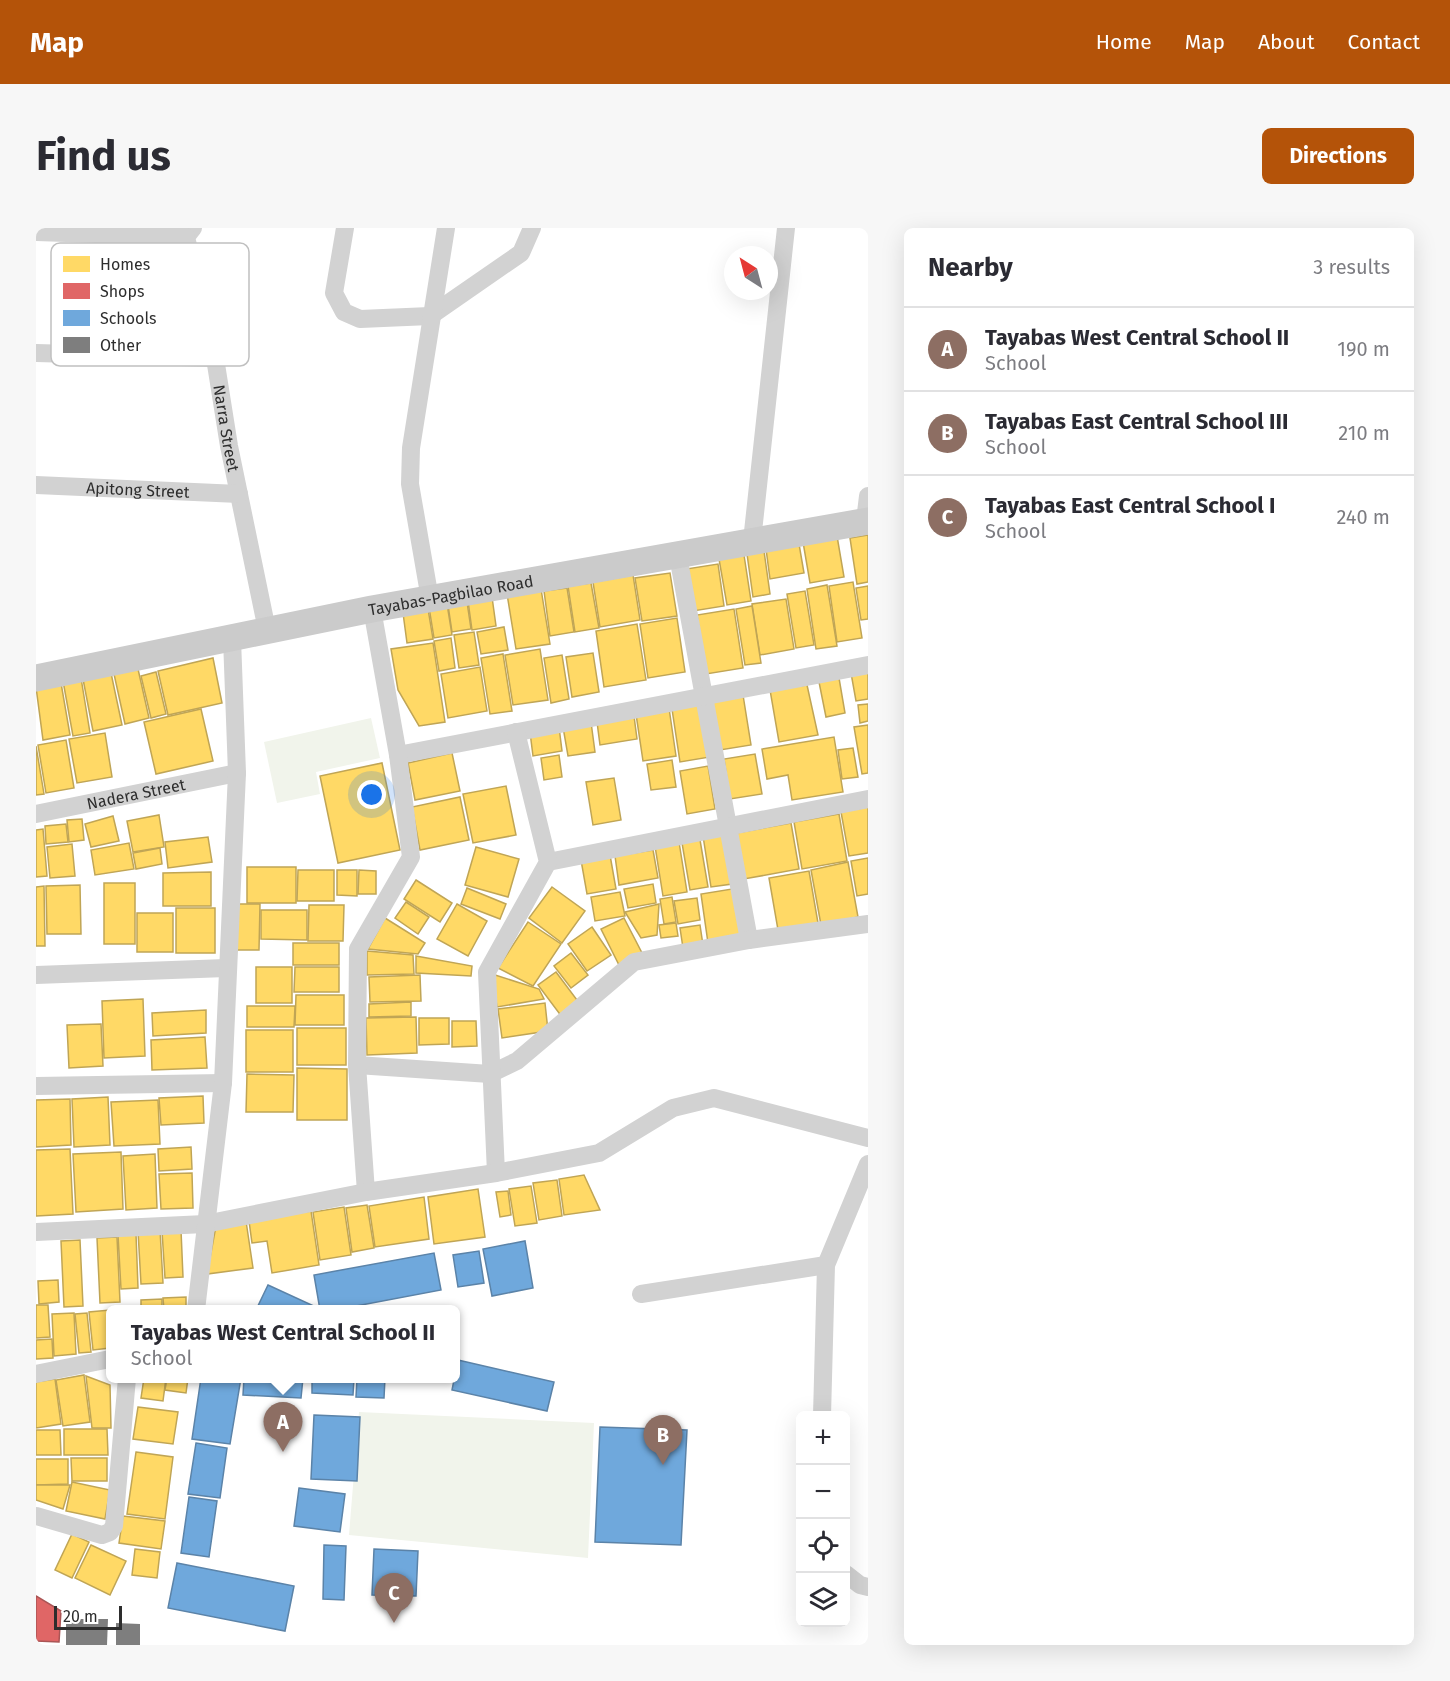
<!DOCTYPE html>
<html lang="en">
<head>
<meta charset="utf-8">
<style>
  :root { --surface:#fff; --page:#f7f7f7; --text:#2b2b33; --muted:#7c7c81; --line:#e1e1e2; --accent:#b45309 }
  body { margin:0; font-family:"Fira Sans",sans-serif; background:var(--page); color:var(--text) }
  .controls { position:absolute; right:18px; bottom:18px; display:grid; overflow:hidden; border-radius:9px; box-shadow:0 6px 24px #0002 }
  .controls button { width:54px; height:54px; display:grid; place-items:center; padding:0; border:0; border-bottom:2px solid var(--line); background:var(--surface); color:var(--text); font:30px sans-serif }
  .compass { position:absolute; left:688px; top:18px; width:54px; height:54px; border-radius:50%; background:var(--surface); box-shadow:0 6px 24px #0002; rotate:324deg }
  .scale { position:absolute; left:18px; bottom:15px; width:68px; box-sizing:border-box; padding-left:6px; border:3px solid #2d2d2d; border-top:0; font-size:16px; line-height:21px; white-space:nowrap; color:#2d2d2d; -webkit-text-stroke:4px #fff; paint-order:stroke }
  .you { position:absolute; left:336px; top:567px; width:21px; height:21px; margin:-15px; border:4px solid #fff; border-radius:50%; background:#1a73e8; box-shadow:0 0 0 9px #1a73e833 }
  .badge { display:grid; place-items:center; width:39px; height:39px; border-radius:50%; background:var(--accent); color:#fff; font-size:20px; font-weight:700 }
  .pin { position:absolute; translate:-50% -50px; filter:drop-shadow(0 2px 3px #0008) }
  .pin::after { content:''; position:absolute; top:32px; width:21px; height:18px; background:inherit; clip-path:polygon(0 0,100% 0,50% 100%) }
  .popup { position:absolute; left:70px; top:1077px; width:354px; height:78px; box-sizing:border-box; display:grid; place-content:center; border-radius:9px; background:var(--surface); filter:drop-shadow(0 2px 4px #0005); font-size:20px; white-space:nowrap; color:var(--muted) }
  .popup b { font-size:22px; color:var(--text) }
  .popup::after { content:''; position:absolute; left:50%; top:100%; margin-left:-12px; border:12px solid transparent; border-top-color:var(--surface) }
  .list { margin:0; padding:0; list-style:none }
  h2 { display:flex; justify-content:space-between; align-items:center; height:78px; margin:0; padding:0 24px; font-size:26px }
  h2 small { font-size:20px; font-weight:400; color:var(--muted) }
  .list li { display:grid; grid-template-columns:39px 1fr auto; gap:18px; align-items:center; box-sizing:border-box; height:84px; padding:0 24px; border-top:2px solid var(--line) }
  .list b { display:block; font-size:22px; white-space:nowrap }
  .list p { margin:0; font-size:20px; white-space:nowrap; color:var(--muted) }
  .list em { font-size:20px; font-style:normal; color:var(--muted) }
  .icon { flex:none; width:33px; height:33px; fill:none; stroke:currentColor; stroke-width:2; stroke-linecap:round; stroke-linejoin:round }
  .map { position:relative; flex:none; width:832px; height:1417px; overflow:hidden; border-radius:9px }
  header { display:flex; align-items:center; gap:36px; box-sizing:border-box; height:84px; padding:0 30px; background:var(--accent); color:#fff }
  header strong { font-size:28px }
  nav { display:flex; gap:33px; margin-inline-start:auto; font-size:21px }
  .intro { display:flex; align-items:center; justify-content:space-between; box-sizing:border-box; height:144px; padding:0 36px }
  h1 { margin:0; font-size:42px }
  .button { padding:15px 27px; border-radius:9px; background:var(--accent); color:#fff; font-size:21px; font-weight:700 }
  main { display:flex; gap:36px; padding:0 36px }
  aside { flex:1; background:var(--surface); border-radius:9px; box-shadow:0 6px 24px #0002 }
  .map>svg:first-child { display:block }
  .green { fill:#f1f4eb }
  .homes { fill:#ffd966; stroke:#c0a555; stroke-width:1.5 }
  .shops { fill:#e06666; stroke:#a55; stroke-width:1.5 }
  .schools { fill:#6fa8dc; stroke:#5b83a8; stroke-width:1.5 }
  .building { fill:#7e7e7e }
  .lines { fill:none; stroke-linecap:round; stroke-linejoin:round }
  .street { stroke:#d2d2d2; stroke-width:18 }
  .secondary { stroke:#cbcbcb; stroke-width:27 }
  .labels { text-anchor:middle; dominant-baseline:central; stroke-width:6; stroke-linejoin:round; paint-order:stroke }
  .street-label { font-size:16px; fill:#2d2d2d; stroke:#fff }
  .key { fill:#fff; stroke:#c0c0c0; stroke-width:1.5 }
  .key-label { font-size:16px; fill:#2d2d2d }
</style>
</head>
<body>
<header>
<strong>Map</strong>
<nav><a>Home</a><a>Map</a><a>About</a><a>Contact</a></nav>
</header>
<div class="intro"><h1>Find us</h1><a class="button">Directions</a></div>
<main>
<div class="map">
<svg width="832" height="1417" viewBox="0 0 832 1417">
  <rect width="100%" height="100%" fill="#fff"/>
  <!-- green -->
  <g class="green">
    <polygon points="335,490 344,530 280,544 284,566 241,575 228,514"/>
    <polygon points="323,1184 558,1195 552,1330 313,1307"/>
  </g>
  <!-- homes -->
  <g class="homes">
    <polygon points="832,307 832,354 821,356 814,310"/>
    <polygon points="801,308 808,349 774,355 767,314"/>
    <polygon points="763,316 768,345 734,351 730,321"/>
    <polygon points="728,323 734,366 717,369 711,326"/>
    <polygon points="708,327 715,373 691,377 683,331"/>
    <polygon points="682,336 688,378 657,383 650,341"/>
    <polygon points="634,345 641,388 606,393 599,350"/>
    <polygon points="597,347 604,392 564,399 557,354"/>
    <polygon points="817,354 826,410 801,414 793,358"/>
    <polygon points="555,355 563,400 539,404 532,358"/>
    <polygon points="791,357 801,418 780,421 771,361"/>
    <polygon points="832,358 832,391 825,392 820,360"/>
    <polygon points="531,360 538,404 514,408 508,363"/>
    <polygon points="505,361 514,416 480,421 471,366"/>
    <polygon points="769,363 778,417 760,420 751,366"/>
    <polygon points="456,369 460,398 436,402 432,373"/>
    <polygon points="750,371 758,421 724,427 716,376"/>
    <polygon points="431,374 435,401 416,404 412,377"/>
    <polygon points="411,376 416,407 398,410 393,379"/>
    <polygon points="716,378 725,435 709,437 700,381"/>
    <polygon points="392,381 397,411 371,415 367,385"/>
    <polygon points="698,381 707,440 670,446 661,387"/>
    <polygon points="641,390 649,444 612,450 604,396"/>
    <polygon points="601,396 610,452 568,459 560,403"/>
    <polygon points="468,399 472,422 445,426 441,404"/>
    <polygon points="438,404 443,437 423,440 418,407"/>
    <polygon points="415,410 419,440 403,443 398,413"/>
    <polygon points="397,415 409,494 383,498 362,462 355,421"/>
    <polygon points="504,421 512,472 477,477 469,427"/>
    <polygon points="557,425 563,464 536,469 530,429"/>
    <polygon points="467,426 476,483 454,486 445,430"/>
    <polygon points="526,427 533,471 515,475 508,430"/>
    <polygon points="177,430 186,475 132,487 122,443"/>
    <polygon points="444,439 451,483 412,490 405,446"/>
    <polygon points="102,441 113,490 89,496 78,446"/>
    <polygon points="832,442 832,471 820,473 815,445"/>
    <polygon points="120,444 130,486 115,490 105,448"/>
    <polygon points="75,445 86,497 57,503 47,451"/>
    <polygon points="45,450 54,505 37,508 27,453"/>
    <polygon points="803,450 809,485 790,489 783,454"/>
    <polygon points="25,455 34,507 7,512 0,459"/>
    <polygon points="771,457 782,507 743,514 734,462"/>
    <polygon points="707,467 715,517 684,522 676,472"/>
    <polygon points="666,476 674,529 644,534 636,481"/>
    <polygon points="832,476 832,493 824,495 822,477"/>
    <polygon points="633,480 640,528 607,533 600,486"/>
    <polygon points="165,481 177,533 120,546 108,494"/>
    <polygon points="598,488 601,511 564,517 561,494"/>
    <polygon points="555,494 559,524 532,528 527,499"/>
    <polygon points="832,497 832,545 826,546 818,499"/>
    <polygon points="523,499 526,523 497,528 494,504"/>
    <polygon points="69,505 76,549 41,555 33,511"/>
    <polygon points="798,509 807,564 756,572 752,547 731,551 726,521"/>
    <polygon points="30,512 38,560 10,565 2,517"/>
    <polygon points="0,518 8,566 0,567"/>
    <polygon points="817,520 822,549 806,551 802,522"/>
    <polygon points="416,525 424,563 379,572 372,535"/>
    <polygon points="719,526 726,566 694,571 688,531"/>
    <polygon points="523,527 526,549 508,552 505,530"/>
    <polygon points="636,532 640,559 615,562 611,536"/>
    <polygon points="346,535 364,622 302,635 284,548"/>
    <polygon points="672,538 679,581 651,586 644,543"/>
    <polygon points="578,550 585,592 557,597 550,554"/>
    <polygon points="470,558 480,607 437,615 427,566"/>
    <polygon points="424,569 433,612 384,622 376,579"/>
    <polygon points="832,579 832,625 813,628 805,584"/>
    <polygon points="803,586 811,633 766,641 758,594"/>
    <polygon points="123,587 128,619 97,624 91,593"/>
    <polygon points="77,588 83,613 55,619 49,596"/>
    <polygon points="46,591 48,612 33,614 31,592"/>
    <polygon points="755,595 763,641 708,651 700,605"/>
    <polygon points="30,596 32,614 10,616 9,598"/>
    <polygon points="7,601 11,648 0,649 0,602"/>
    <polygon points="687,605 696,656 675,659 667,608"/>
    <polygon points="663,606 672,659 654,662 645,609"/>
    <polygon points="172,609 176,634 132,640 129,614"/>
    <polygon points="643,614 651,664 627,668 619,618"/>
    <polygon points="93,615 98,641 59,647 55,622"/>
    <polygon points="36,616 39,648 14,650 11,619"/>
    <polygon points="440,619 483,631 472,669 429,657"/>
    <polygon points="124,620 126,636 100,641 97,625"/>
    <polygon points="617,622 622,650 583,657 579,628"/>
    <polygon points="574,627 580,661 551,666 545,632"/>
    <polygon points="832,630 832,666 821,668 815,633"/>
    <polygon points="812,634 822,689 785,697 775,642"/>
    <rect x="211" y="639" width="49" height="36"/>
    <polygon points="262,642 298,642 298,673 261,673"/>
    <polygon points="301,642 321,642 321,668 301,667"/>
    <polygon points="323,642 340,643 340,666 322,666"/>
    <polygon points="773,643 782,695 742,702 733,650"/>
    <polygon points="175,644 175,678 127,678 127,645"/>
    <polygon points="380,652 416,675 404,694 368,671"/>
    <rect x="68" y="655" width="31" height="61"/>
    <polygon points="617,656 620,675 592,680 588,661"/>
    <polygon points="44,657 45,706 11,706 10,658"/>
    <polygon points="8,658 9,718 0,718 0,659"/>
    <polygon points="516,659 549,683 526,715 493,690"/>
    <polygon points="431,660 470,676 464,691 425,676"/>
    <polygon points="702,660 710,709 672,715 665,666"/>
    <polygon points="584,664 589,688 559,693 555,669"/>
    <polygon points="636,669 640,694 628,696 624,671"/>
    <polygon points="661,670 664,692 642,696 638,673"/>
    <polygon points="370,674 393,689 382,706 359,690"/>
    <polygon points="199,676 224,676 223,722 198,722"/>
    <polygon points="421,676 451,693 432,728 401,711"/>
    <polygon points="623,676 621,707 605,710 589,684"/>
    <polygon points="273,677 308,677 307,713 272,713"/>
    <rect x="140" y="680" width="39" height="45"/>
    <polygon points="225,682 271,682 271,712 225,711"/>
    <rect x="101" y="685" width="36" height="39"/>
    <polygon points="349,690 389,715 382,726 332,721"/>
    <polygon points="588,690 606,725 583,737 565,701"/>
    <polygon points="492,694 525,716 497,758 462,740"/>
    <polygon points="640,695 642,708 625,710 623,697"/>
    <polygon points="664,697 667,717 647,720 644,700"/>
    <polygon points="556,699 575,727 551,743 532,716"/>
    <rect x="257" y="715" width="46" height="22"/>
    <polygon points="331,723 377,727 378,746 331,747"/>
    <polygon points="535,725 552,747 535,760 518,738"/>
    <polygon points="380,728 436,738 435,748 380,745"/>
    <rect x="220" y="739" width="36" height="36"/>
    <polygon points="259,739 303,739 303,764 258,764"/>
    <polygon points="520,744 544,776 526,789 502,757"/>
    <polygon points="456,746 503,761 508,771 461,779"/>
    <polygon points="384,747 385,773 334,774 333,749"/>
    <polygon points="260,767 308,767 308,797 259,797"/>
    <polygon points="107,771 109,828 68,830 66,773"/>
    <polygon points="375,774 375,788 333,789 333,776"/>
    <polygon points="509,775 512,803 466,810 462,781"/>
    <polygon points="211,778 259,778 258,799 211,799"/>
    <polygon points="170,782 170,805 117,808 116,785"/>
    <polygon points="380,789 381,825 331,827 330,790"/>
    <polygon points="383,790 413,790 413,816 383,817"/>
    <polygon points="416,793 440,793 441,818 416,819"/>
    <polygon points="65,796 67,838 33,840 31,797"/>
    <rect x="261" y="800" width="49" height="37"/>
    <rect x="210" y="802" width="47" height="42"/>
    <polygon points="169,809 171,840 116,842 115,812"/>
    <polygon points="261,840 311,841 311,892 261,892"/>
    <polygon points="211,846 258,847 257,884 210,884"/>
    <polygon points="167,868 168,895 125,897 123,870"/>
    <polygon points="72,869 74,917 38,919 36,871"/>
    <polygon points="34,871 35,917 0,919 0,872"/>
    <polygon points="122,872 124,916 78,918 75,874"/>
    <polygon points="155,919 156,941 123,943 122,921"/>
    <polygon points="34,921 37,986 0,988 0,922"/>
    <polygon points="85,924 87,981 40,984 37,926"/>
    <polygon points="119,926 121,980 90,982 87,928"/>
    <polygon points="156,945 157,980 125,981 123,946"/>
    <polygon points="548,947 564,982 528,987 523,951"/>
    <polygon points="521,952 526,988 503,992 497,955"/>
    <polygon points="495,958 501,995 479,998 473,961"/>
    <polygon points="442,961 449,1009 398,1016 392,969"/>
    <polygon points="472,963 475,987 464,989 460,964"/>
    <polygon points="388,969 393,1011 339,1019 333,978"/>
    <polygon points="331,977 338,1020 316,1024 310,980"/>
    <polygon points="308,979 315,1027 284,1032 277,984"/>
    <polygon points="275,983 283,1037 236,1045 231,1013 216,1015 213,993"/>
    <polygon points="210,993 217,1040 171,1046 180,998"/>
    <polygon points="124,1002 127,1055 105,1056 102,1003"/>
    <polygon points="145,1002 147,1049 129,1050 126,1003"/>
    <polygon points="100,1006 102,1060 85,1061 82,1007"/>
    <polygon points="81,1009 84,1074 64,1075 61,1010"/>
    <polygon points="44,1012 47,1078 28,1079 25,1013"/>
    <polygon points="22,1052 23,1074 3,1076 2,1053"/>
    <polygon points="150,1069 150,1082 128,1082 127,1070"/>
    <polygon points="126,1071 126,1082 105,1082 105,1072"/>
    <polygon points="0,1077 12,1077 14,1109 0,1110"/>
    <polygon points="74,1082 74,1120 57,1122 53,1084"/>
    <polygon points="38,1085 40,1126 18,1128 16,1086"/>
    <polygon points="51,1085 55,1124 43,1125 39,1086"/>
    <polygon points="16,1111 17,1130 0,1131 0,1112"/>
    <polygon points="48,1147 54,1194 27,1198 20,1152"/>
    <polygon points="50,1148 74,1157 75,1200 56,1200"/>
    <polygon points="108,1150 130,1150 127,1173 105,1170"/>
    <polygon points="131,1150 152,1150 150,1165 129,1162"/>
    <polygon points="19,1151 25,1196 0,1200 0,1154"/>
    <polygon points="102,1179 142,1184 137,1216 97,1211"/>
    <polygon points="28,1201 71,1201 72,1227 28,1227"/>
    <polygon points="0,1202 24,1202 25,1227 0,1227"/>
    <polygon points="100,1224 137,1229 129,1291 91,1286"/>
    <polygon points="35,1230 71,1230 71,1253 36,1253"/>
    <polygon points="0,1231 32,1231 32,1256 0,1257"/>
    <polygon points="36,1254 74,1262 69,1291 30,1283"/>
    <polygon points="0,1257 34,1257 27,1281 0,1272"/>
    <polygon points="87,1288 129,1293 125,1321 83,1315"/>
    <polygon points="36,1306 53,1314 36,1350 19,1342"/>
    <polygon points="55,1317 90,1333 74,1367 39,1350"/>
    <polygon points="99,1321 124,1324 121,1350 96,1347"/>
  </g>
  <!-- shops -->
  <polygon class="shops" points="0,1368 25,1383 23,1414 0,1413"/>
  <!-- schools -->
  <g class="schools">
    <polygon points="489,1013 497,1060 456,1068 447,1021"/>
    <polygon points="443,1023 448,1055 422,1059 417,1027"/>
    <polygon points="398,1025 405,1062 299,1082 284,1082 278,1047"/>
    <polygon points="232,1057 280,1079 281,1082 220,1082"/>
    <polygon points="422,1132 518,1154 511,1183 416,1162"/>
    <polygon points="165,1150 205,1150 194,1216 156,1211"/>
    <polygon points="208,1150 267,1150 265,1170 207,1167"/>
    <polygon points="276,1150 318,1150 317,1167 276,1165"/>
    <polygon points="321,1150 349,1150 348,1170 320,1169"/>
    <polygon points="278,1187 324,1189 321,1253 275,1251"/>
    <polygon points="564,1199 651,1202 645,1317 559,1314"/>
    <polygon points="160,1215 191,1220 184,1270 152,1266"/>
    <polygon points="263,1260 309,1266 304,1304 258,1298"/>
    <polygon points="153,1269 181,1273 173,1329 145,1325"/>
    <polygon points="288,1317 310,1318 308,1372 287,1371"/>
    <polygon points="338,1321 382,1323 380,1368 336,1367"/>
    <polygon points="141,1335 258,1358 249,1403 132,1380"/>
  </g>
  <!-- building -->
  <g class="building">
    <polygon points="30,1391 72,1391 71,1417 30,1417"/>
    <polygon points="80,1395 104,1396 104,1417 80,1417"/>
  </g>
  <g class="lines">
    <!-- street -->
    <g class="street">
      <path id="s1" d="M157,0L150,9L179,130L193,218L231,402"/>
      <polyline points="309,0 298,65 308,84 324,91 394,88 485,25 496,0"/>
      <polyline points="0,4 150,9"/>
      <polyline points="0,125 179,130"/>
      <path id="s2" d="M0,257L203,266"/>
      <polyline points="829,293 832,268"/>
      <polyline points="716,313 750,0"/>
      <polyline points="642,328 713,712"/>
      <polyline points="394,371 374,256 375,220 410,0"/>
      <polyline points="362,527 832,437"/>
      <path id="s3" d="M0,586L201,545"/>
      <polyline points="512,634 832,571"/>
      <polyline points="0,747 190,740"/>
      <polyline points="321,837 454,846 481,833 598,734 713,712 832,696"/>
      <polyline points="0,858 187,855"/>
      <polyline points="460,945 451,744 512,634 480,504"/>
      <polyline points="330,964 321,837 322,721 375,629 362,527 336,381"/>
      <polyline points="0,1004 169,996 330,964 460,945 563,925 637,880 678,870 832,910"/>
      <polyline points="605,1066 790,1037"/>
      <polyline points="160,1082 187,855 201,545 196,411"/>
      <polyline points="0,1146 74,1131"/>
      <polyline points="786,1188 790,1037 832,936"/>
      <polyline points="0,1288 66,1307 74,1304 78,1298 91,1150"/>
      <polyline points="810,1346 824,1357 832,1359"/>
    </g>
    <!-- secondary -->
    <path class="secondary" id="s4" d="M0,450L336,381L832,293"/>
  </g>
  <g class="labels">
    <!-- street labels -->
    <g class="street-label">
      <text stroke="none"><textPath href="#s1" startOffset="207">Narra Street</textPath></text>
      <text stroke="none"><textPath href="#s2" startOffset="102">Apitong Street</textPath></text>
      <text stroke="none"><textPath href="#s4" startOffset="423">Tayabas-Pagbilao Road</textPath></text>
      <text stroke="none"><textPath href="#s3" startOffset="102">Nadera Street</textPath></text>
    </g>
  </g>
  <!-- legend -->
  <rect x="15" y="15" width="198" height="123" rx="9" class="key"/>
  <rect x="27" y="28" width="27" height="16" fill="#ffd966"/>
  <rect x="27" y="55" width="27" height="16" fill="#e06666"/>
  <rect x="27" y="82" width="27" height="16" fill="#6fa8dc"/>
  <rect x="27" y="109" width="27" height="16" fill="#7e7e7e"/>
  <g class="key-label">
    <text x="64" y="42">Homes</text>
    <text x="64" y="69">Shops</text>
    <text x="64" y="96">Schools</text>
    <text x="64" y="123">Other</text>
  </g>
</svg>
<div class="controls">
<button>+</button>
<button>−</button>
<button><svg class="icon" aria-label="locate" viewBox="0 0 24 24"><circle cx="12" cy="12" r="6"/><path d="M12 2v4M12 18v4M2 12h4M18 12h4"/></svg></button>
<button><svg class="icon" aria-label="layers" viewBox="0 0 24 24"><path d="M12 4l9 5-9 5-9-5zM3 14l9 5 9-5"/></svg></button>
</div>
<svg class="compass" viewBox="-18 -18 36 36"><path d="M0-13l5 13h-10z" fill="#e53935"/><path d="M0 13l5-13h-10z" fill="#7c7c81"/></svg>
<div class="scale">20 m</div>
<div class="you"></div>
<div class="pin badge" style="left:247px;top:1224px;background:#8d6e63">A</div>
<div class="popup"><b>Tayabas West Central School II</b>School</div>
<div class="pin badge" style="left:627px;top:1237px;background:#8d6e63">B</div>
<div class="pin badge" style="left:358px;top:1395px;background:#8d6e63">C</div>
</div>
<aside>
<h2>Nearby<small>3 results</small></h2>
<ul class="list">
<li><span class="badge" style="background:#8d6e63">A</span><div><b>Tayabas West Central School II</b><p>School</p></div><em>190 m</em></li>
<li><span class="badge" style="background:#8d6e63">B</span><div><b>Tayabas East Central School III</b><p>School</p></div><em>210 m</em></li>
<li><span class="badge" style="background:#8d6e63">C</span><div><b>Tayabas East Central School I</b><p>School</p></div><em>240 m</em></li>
</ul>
</aside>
</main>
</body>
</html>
